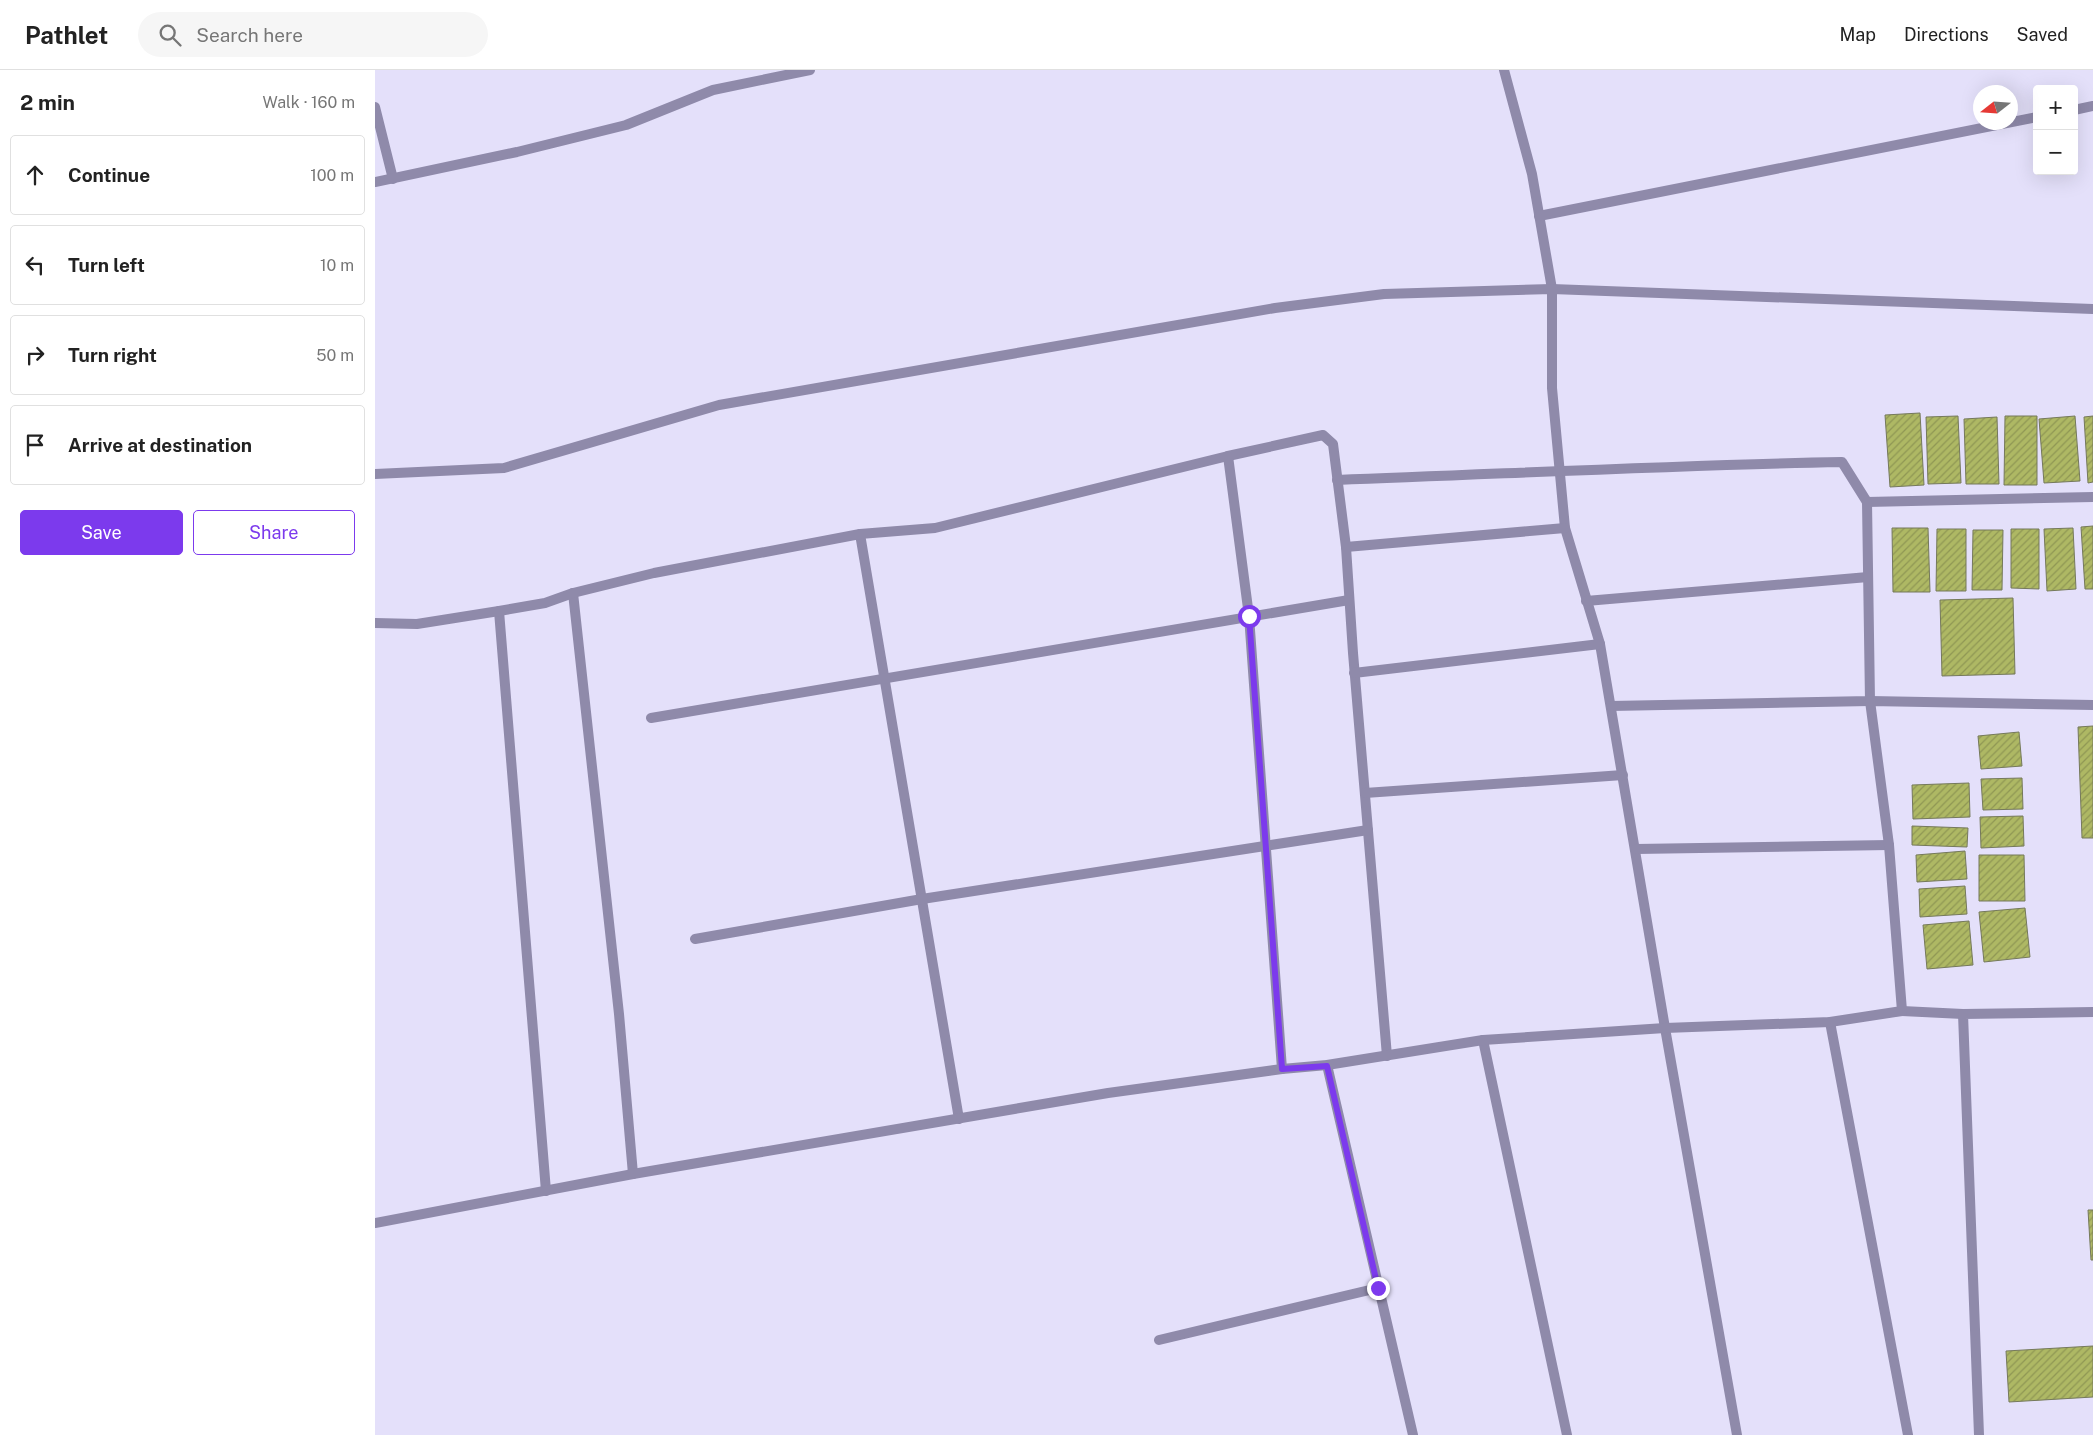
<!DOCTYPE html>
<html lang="en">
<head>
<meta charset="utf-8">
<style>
  :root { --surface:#fff; --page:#f6f6f6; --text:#222; --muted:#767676; --line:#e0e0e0; --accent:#7c3aed }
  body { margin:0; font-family:"Public Sans",sans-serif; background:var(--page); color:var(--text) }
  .controls { position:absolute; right:15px; top:15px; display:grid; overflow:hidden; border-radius:5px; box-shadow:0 5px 20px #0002 }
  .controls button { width:45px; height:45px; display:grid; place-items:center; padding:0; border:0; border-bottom:1px solid var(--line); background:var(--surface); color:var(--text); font:25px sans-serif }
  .compass { position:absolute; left:1598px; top:15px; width:45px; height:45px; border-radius:50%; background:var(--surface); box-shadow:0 5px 20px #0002; rotate:253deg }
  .stop { position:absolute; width:15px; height:15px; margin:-11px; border:4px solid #7c3aed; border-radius:50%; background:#fff }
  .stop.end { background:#7c3aed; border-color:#fff; box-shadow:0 1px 5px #0008 }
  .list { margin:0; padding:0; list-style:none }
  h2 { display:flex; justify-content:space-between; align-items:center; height:65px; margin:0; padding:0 20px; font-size:21px }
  h2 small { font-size:16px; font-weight:400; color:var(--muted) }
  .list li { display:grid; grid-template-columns:32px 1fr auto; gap:15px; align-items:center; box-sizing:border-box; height:80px; margin:0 10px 10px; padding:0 10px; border:1px solid var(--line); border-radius:5px }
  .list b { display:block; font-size:19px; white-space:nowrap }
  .list em { font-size:16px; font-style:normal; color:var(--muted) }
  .actions { display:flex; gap:10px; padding:15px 20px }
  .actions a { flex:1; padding:11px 0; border:1px solid var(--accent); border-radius:5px; text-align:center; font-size:18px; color:var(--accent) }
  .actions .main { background:var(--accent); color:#fff }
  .icon { flex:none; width:28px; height:28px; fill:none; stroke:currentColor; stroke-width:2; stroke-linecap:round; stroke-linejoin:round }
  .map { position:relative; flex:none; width:1718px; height:1365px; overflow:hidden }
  header { display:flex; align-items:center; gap:30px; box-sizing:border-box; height:70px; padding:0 25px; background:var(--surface); border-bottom:1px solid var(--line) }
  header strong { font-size:24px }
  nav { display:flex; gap:28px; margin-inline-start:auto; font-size:18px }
  .search { width:350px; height:45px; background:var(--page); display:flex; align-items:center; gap:12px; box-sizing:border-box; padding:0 18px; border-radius:28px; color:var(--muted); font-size:19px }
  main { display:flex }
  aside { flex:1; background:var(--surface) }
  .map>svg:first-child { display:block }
  .building { fill:url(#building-hatch); stroke:#75795b }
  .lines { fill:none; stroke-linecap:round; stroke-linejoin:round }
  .minor { stroke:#8f8aaa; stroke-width:10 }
  .route { stroke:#7c3aed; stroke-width:6 }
</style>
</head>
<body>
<header>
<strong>Pathlet</strong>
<div class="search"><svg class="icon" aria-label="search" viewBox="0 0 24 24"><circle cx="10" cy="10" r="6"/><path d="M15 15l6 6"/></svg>Search here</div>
<nav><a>Map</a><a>Directions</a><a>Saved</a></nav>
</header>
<main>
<aside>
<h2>2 min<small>Walk · 160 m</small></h2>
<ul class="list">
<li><svg class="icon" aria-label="ahead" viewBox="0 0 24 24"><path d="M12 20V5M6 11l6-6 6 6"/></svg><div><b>Continue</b></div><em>100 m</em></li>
<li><svg class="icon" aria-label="left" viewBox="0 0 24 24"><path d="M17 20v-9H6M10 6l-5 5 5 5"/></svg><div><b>Turn left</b></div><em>10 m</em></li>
<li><svg class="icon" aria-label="right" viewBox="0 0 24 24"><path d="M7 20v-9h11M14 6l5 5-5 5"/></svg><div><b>Turn right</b></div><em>50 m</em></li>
<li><svg class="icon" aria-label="arrive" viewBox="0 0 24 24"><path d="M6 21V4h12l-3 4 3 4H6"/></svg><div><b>Arrive at destination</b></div></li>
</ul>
<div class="actions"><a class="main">Save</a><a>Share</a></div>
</aside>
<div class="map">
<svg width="1718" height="1365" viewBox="0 0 1718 1365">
  <defs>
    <pattern id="building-hatch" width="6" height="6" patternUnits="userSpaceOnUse" patternTransform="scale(1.25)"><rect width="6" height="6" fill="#aeb864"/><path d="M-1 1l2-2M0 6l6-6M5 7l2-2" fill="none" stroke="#8f9754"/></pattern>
  </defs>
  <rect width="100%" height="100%" fill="#e4e0fa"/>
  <!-- building -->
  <g class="building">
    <polygon points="1545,343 1549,415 1515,417 1510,345"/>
    <polygon points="1583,346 1586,413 1553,414 1551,347"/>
    <polygon points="1630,346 1662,346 1662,415 1629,415"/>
    <polygon points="1700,346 1705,411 1669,413 1664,349"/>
    <polygon points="1718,346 1718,412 1713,413 1709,347"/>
    <polygon points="1622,347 1624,414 1591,414 1589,349"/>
    <polygon points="1718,456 1718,519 1710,519 1706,457"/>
    <polygon points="1517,458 1553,458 1555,522 1518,522"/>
    <polygon points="1698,458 1701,519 1672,521 1669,459"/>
    <polygon points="1562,459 1591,459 1591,521 1561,521"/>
    <polygon points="1636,459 1664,459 1664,519 1636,518"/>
    <polygon points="1598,460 1628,460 1627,520 1597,520"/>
    <polygon points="1638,528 1640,604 1567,606 1565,530"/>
    <polygon points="1718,656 1718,768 1707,768 1703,657"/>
    <polygon points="1644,662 1647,696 1606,699 1603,666"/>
    <polygon points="1647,708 1648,739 1608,740 1606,709"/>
    <polygon points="1594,713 1595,747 1538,749 1537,715"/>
    <polygon points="1648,746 1649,776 1606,778 1605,747"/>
    <polygon points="1537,756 1593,758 1592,777 1537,775"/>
    <polygon points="1590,781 1592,809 1542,812 1541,785"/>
    <polygon points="1604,785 1649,785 1650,831 1604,831"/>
    <polygon points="1590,816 1592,844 1545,847 1544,819"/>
    <polygon points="1650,838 1655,887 1609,892 1604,842"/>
    <polygon points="1594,851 1598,895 1552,899 1548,855"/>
    <polygon points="1713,1140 1718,1140 1718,1190 1716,1190"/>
    <polygon points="1718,1276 1718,1327 1634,1332 1631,1281"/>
  </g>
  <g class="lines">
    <!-- minor -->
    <g class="minor">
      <polyline points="1129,0 1157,104 1177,219 1177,318 1190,458 1225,574 1290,958 1362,1365"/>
      <polyline points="0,37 18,109"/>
      <polyline points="1699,40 1718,36"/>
      <polyline points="0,112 142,82 251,55 338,20 435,0"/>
      <polyline points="1164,146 1662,47"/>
      <polyline points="853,386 874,546 907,999"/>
      <polyline points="0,404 129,398 344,335 900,238 1009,224 1177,219 1718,239"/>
      <path d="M962,410C1130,404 1299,395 1467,392L1492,432L1718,427"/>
      <polyline points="485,464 584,1049"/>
      <polyline points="971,477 1190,458"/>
      <polyline points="198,523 244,944 258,1104"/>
      <polyline points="1211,531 1493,507"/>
      <polyline points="124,541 171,1121"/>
      <polyline points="0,553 42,554 124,541 170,533 198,523 279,503 485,464 560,458 853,386 948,365 958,374 971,477 978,583 1012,986"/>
      <polyline points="979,603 1225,574"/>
      <polyline points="1236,636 1495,631 1492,432"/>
      <polyline points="276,648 974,530"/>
      <polyline points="990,723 1248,705"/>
      <polyline points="1261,779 1514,775"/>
      <polyline points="320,869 547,829 993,760"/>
      <polyline points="1527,941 1588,944"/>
      <polyline points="1455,952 1533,1365"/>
      <polyline points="1108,970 1192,1365"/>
      <polyline points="952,995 1038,1365"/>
      <polyline points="0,1153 258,1104 733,1023 907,999 952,995 1108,970 1290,958 1455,952 1527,941 1514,775 1495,631 1718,635"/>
      <polyline points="784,1270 1003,1218"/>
      <polyline points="1604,1365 1588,944 1718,942"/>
    </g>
  </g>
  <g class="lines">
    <!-- route -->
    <polyline class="route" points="874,546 907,999 952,996 1003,1218"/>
  </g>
</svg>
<div class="controls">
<button>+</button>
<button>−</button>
</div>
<svg class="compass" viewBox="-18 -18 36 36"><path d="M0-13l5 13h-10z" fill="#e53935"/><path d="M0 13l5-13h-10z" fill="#767676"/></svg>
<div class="stop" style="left:874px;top:546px"></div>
<div class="stop end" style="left:1003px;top:1218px"></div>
</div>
</main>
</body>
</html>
